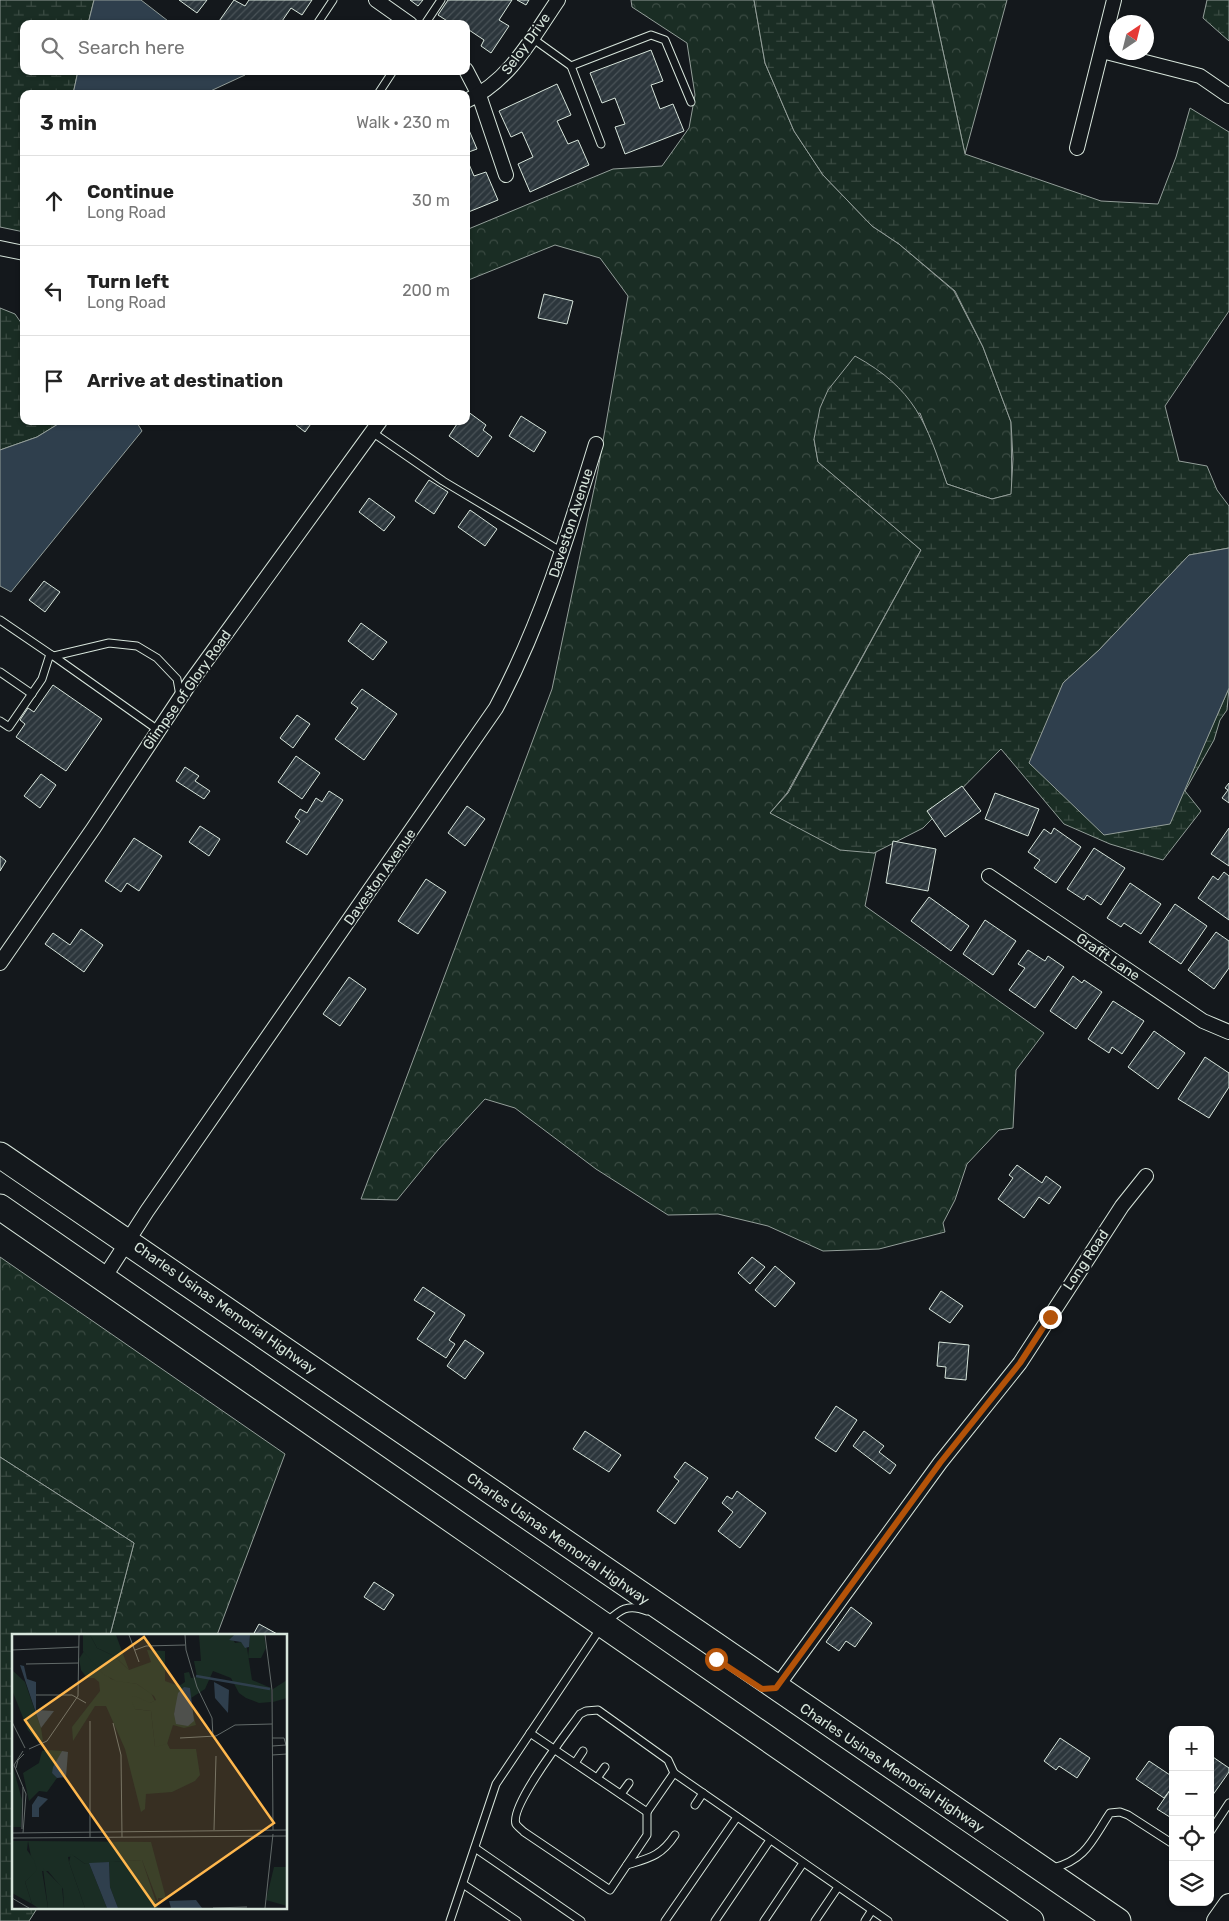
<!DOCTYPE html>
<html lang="en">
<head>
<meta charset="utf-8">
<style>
  :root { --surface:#fff; --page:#f2f2f2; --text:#222; --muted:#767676; --line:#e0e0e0 }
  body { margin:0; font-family:Rubik,sans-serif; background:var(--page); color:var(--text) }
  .controls { position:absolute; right:15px; bottom:15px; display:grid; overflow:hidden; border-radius:10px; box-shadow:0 1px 4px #0004 }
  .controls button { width:45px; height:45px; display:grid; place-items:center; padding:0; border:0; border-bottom:1px solid var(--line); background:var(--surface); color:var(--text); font:25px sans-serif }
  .compass { position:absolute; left:1109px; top:15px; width:45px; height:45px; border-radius:50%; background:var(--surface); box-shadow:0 1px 4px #0004; rotate:35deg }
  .stop { position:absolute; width:15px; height:15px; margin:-11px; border:4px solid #b45309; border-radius:50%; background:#fff }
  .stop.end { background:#b45309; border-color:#fff; box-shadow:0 1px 5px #0008 }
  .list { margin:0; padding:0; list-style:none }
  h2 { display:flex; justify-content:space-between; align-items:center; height:65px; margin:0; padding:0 20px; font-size:21px }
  h2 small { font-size:16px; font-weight:400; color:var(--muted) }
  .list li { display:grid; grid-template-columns:32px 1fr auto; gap:15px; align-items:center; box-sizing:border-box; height:90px; padding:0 20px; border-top:1px solid var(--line) }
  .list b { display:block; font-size:19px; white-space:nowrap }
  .list p { margin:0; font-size:16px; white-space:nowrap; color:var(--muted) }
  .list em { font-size:16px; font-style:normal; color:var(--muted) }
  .icon { flex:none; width:28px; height:28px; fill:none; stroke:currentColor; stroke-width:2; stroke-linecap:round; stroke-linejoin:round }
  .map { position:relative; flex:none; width:1229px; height:1921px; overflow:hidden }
  .search { position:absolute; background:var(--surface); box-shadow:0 1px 4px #0004; left:20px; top:20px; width:450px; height:55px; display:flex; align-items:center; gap:12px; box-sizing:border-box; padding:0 18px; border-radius:10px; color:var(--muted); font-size:19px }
  .panel { position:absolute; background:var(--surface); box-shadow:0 1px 4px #0004; left:20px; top:90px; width:450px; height:335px; border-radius:10px }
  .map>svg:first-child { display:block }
  .forest { fill:url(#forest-crowns); stroke:#939e99 }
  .wetland { fill:url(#wetland-marsh); stroke:#939e99 }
  .water { fill:#2f3f4d; stroke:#939e99 }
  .building { fill:url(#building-hatch); stroke:#d8e6dc }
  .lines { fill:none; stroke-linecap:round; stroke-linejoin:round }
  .lane-casing { stroke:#d8e6dc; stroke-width:9 }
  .street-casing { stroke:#d8e6dc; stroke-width:16 }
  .secondary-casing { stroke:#d8e6dc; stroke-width:22 }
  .highway-casing { stroke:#d8e6dc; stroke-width:27 }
  .lane { stroke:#14181c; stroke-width:7 }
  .street { stroke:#14181c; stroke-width:14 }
  .secondary { stroke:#14181c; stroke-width:20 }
  .highway { stroke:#14181c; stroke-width:25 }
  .route { stroke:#b45309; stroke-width:6 }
  .labels { text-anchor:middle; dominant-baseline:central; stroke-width:4; stroke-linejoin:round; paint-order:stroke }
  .street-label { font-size:14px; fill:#d8e6dc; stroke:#14181c }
  .inset-river { fill:none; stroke:#2f3f4d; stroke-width:2.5 }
  .inset-road { fill:none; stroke:#626a69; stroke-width:1 }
  .view { fill:#ffb74d; fill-opacity:0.15; stroke:#ffb74d; stroke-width:2.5 }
  .inset-edge { fill:none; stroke:#d8e6dc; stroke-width:2.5 }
</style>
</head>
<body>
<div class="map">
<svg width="1229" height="1921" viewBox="0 0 1229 1921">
  <defs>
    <pattern id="forest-crowns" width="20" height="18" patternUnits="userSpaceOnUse" patternTransform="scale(1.25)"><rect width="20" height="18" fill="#1a2d24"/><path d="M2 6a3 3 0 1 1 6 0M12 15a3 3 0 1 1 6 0" fill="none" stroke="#3b4b43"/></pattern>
    <pattern id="wetland-marsh" width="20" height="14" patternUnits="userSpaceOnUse" patternTransform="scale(1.25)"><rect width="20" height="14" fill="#1a2d24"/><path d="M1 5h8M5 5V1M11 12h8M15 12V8" fill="none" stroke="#3b4b43"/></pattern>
    <pattern id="building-hatch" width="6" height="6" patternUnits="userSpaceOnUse" patternTransform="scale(1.25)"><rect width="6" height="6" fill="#2c363c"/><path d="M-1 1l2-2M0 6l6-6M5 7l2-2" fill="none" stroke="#4a5358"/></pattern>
  </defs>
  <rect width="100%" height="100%" fill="#14181c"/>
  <!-- forest -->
  <g class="forest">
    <polygon points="631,0 754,0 765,63 794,131 823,175 872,226 899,244 954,291 983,347 1011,422 1012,494 992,499 947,484 920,413 814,439 818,462 921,550 787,793 770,813 874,853 876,852 865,906 1044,1033 1016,1070 1013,1128 999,1130 967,1164 955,1200 943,1223 945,1232 879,1249 823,1251 768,1226 718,1214 668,1215 596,1169 515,1108 485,1099 438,1150 397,1200 361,1199 552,689 598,470 628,296 600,258 555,245 466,281 466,230 613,169 662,166 689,128 695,95 687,43 632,7"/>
    <polygon points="932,0 1007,0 965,154"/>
    <polygon points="0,1257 285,1454 217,1635 110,1635 134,1543 0,1457"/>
  </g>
  <!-- wetland -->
  <g class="wetland">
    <polygon points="0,0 94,0 88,24 24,24 24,71 78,71 73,94 24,94 24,232 0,227"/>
    <path d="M754,0H932L965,154L1101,201L1158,204L1176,157L1190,108L1229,132V311L1165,406L1179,461L1207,466L1217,490L1229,506V548L1189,555L1099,650L1063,683L1169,824L1229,688L1227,710L1220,720L1214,740L1185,791L1201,811L1163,860L1110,844L1064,824L1001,749L923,828L874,853L840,850L770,813L788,793L921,550L818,462L814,439L820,408L828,390L855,356C915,389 926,422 947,484L992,499L1011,494L1013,459L1011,422L983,347L955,291L899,244L872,226L823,175L794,131L765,63Z"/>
    <polygon points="1207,0 1229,0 1229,41 1203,18"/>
    <polygon points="0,308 15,314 24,327 24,421 63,421 37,437 0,450"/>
    <polygon points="0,1457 134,1543 110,1635 14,1635 14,1907 38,1907 29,1921 0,1921"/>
  </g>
  <!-- water -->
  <g class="water">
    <polygon points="94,0 141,0 172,24 88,24"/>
    <polygon points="78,71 240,71 245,75 204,94 73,94"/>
    <polygon points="63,421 136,421 142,431 11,592 0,586 0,450 37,437"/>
    <polygon points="1229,548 1229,688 1170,824 1104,835 1029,763 1063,683 1099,650 1189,555"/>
  </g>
  <!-- building -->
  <g class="building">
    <polygon points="179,0 207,0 197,13"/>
    <polygon points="234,0 245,6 249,0 312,0 302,15 291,8 280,24 217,24"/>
    <polygon points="410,0 423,0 418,6"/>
    <polygon points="448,0 512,0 499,20 509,26 491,53 481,46 484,40 466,28 466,24 452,24 438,15"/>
    <polygon points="517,0 529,0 526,5"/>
    <polygon points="651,50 663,81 651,85 660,109 673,104 684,131 625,154 615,127 625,124 615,98 602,103 590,73"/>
    <polygon points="557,84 571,115 557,121 568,144 578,140 589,165 530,192 518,164 533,157 522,132 511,137 499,111"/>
    <polygon points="466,123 477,149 466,153"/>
    <polygon points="466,157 474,176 486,172 498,200 466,213"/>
    <polygon points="544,294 573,301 567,324 538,318"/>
    <polygon points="467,411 486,425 483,430 492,437 478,457 449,436 459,421 466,421"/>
    <polygon points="521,416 546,432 534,452 509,436"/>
    <polygon points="291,421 313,421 305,432"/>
    <polygon points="429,480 448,492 434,514 415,501"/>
    <polygon points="369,498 395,517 384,531 359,512"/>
    <polygon points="470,510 497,529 485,546 458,527"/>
    <polygon points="44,581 60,592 45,612 29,600"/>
    <polygon points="361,623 387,642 373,660 348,641"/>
    <polygon points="53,685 102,719 66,771 16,737 25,724 20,720 28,708 34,712"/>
    <polygon points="362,689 397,714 364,760 335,739 358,708 351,703"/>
    <polygon points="297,715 310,724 293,748 280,738"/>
    <polygon points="296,756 320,773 302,799 278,782"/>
    <polygon points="185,767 199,776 195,781 210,791 204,799 176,781"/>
    <polygon points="41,774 56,785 40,808 24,796"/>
    <polygon points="1229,783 1229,803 1222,798 1228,790 1225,788"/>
    <polygon points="962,786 981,811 945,837 927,811"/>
    <polygon points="329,791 343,800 307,855 286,842 300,821 295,817 300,809 307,813 316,798 322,802"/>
    <polygon points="995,793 1039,809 1028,836 985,819"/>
    <polygon points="467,806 485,819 465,846 448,833"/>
    <polygon points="200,826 220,839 209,856 189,842"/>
    <polygon points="1054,828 1081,847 1056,883 1034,868 1040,860 1028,852 1044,829 1051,834"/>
    <polygon points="1229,828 1229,866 1211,854"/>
    <polygon points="134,838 162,856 139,891 127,883 121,892 105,881"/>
    <polygon points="893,841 936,849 928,891 886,883"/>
    <polygon points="1094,848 1125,868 1101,905 1087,895 1084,900 1067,889"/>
    <polygon points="0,856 6,861 0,871"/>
    <polygon points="1224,872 1229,876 1229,920 1198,898 1213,876 1218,880"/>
    <polygon points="426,879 446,892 418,934 398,921"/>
    <polygon points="1130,883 1161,904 1141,934 1124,923 1121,927 1107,918"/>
    <polygon points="929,897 969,926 951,951 911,921"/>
    <polygon points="1175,904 1207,926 1181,964 1149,942"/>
    <polygon points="985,920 1016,941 993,975 963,954"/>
    <polygon points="81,929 103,945 84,972 45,944 53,933 70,945"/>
    <polygon points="1216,932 1229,941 1229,968 1214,989 1188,970"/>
    <polygon points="1028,950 1045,961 1048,956 1064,967 1035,1008 1009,990 1025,968 1018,964"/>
    <polygon points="1073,976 1082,983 1084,980 1102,992 1076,1029 1050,1011"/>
    <polygon points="349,977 366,989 340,1026 323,1014"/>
    <polygon points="1113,1001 1144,1021 1122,1054 1112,1047 1109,1053 1088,1039"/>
    <polygon points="1154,1031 1185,1053 1158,1089 1128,1067"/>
    <polygon points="1205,1057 1229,1073 1229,1087 1209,1118 1178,1099"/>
    <polygon points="1017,1165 1042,1183 1046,1176 1061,1187 1049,1204 1039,1197 1024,1218 998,1199 1013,1178 1009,1175"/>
    <polygon points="752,1257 765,1267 750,1284 738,1273"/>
    <polygon points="775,1266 795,1283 775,1307 755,1290"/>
    <polygon points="423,1287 465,1315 449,1340 455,1344 446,1358 417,1339 435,1313 414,1300"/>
    <polygon points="941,1291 963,1306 950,1323 929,1309"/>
    <polygon points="465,1340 484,1353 465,1379 447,1366"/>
    <polygon points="939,1342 969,1345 966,1380 945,1378 946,1367 937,1366"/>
    <polygon points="836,1406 857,1420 836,1452 815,1438"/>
    <polygon points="585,1431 621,1455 609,1472 573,1449"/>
    <polygon points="864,1431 884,1446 879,1452 896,1465 890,1474 853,1446"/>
    <polygon points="685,1462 708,1478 675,1524 657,1511 679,1481 674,1477"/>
    <polygon points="737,1491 766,1513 740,1548 718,1531 733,1512 722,1503 727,1496 732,1499"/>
    <polygon points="374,1582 394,1595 384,1610 364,1597"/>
    <polygon points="851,1607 872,1623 855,1647 846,1641 839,1651 826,1642"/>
    <polygon points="259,1624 279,1635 253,1635"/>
    <polygon points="1060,1738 1090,1758 1077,1778 1059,1766 1056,1770 1044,1761"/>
    <polygon points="1210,1755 1229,1768 1229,1772 1210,1799"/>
    <polygon points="1149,1761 1173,1777 1173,1786 1164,1798 1136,1779"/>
    <polygon points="1173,1786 1173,1819 1157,1809"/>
  </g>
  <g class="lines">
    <defs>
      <g id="lane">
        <polyline points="317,24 333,0"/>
        <polyline points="425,24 441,0"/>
        <polyline points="532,38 571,66 601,144"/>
        <polyline points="571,66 651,35 665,40 691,102"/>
        <polyline points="378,94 393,71"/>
        <polyline points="372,432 443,481 562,552"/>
        <polyline points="0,620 50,654 42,679 9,727 0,721"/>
        <polyline points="52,655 158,730"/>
        <polyline points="54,656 109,643 137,646 157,658 177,679 180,696"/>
        <polyline points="0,672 32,694"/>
        <polyline points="530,1733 647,1812 674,1773 888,1921"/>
        <polyline points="575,1763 583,1751"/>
        <polyline points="597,1778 605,1767"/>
        <polyline points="621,1794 629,1783"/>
        <polyline points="695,1805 703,1793"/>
        <path d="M647,1812V1835L610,1890L524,1832C522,1830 517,1826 516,1824C509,1806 568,1731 580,1714L586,1711L598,1710L668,1760L674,1773"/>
        <polyline points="1210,1832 1229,1803"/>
        <polyline points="475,1848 581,1921"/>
        <path d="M627,1865C650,1858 661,1856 675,1835"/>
        <path d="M1053,1868C1086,1860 1092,1840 1110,1813L1120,1812L1128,1815L1173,1844"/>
        <polyline points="463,1884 517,1921"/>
        <path d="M450,1921L496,1784L602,1626C618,1612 625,1602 647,1611"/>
        <polyline points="665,1921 737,1817"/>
        <polyline points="715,1921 770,1840"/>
        <polyline points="764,1921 803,1863"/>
        <polyline points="815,1921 838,1887"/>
        <polyline points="865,1921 872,1910"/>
      </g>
      <g id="street">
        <polyline points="376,0 410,24"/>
        <polyline points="1102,51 1200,76 1229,96"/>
        <polyline points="466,70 479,95 506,175"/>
        <path d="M466,101C510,81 532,38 558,0"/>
        <polyline points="1077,148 1114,0"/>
        <polyline points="0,248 24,253"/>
        <polyline points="989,876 1203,1021 1229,1032"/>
        <polyline points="0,963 93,829 190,683 380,421"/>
        <path d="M104,1278L147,1211L496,708C541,624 568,535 596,444"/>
        <polyline points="776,1688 940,1463 1020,1363 1122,1206 1146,1176"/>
      </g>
      <polyline id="secondary" points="1217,1921 1229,1904"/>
      <g id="highway">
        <polyline points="0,1155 1118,1921"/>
        <polyline points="0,1207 1031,1921"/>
      </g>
    </defs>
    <!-- lane casing -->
    <use href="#lane" class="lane-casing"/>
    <!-- street casing -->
    <use href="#street" class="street-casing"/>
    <!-- secondary casing -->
    <use href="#secondary" class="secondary-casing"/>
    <!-- highway casing -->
    <use href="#highway" class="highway-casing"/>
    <!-- lane -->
    <use href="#lane" class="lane"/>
    <!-- street -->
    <use href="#street" class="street"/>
    <!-- secondary -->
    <use href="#secondary" class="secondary"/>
    <!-- highway -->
    <use href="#highway" class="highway"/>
  </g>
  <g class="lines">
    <!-- route -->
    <polyline class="route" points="716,1659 762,1689 776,1688 940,1463 1020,1363 1050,1317"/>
  </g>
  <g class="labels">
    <!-- street labels -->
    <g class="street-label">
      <text transform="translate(526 44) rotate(-54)">Seloy Drive</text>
      <text transform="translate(571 523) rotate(-72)">Daveston Avenue</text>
      <text transform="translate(187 690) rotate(-55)">Glimpse of Glory Road</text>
      <text transform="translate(380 877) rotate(-55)">Daveston Avenue</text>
      <text transform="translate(1108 957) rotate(34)">Grafft Lane</text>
      <text transform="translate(1086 1260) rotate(-56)">Long Road</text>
      <text transform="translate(225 1308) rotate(35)">Charles Usinas Memorial Highway</text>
      <text transform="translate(558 1539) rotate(35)">Charles Usinas Memorial Highway</text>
      <text transform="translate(892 1768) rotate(34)">Charles Usinas Memorial Highway</text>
    </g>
  </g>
  <!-- overview -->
  <g transform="translate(12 1634)">
    <rect width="275" height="275" fill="#14181c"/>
    <path d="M78,1H104L117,36L102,22L85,14ZM238,1H252L254,14L249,24H236ZM72,17L99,45L125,50L139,59L143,67L123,75L139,77L143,112L155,109L158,115H184L188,141L183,147L160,158L134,160L133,175L129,178L113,115L94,72H83L61,107L60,93L88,57L87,48L82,44H75L69,36L67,25ZM16,207L139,208L154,264H146V268L130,226L73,230L62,222L56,223L57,228L73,274H52L51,255L36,237H30L36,274H26L20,270L13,248L22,238ZM262,233H275V272L254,266Z" fill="#1a2d24"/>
    <path d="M71,1H78L85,14L102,22L117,36L139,28L135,16L153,17V47L167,52L173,48L172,39L177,38L179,44L185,43L182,27H189L187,1H222L220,3L223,9L229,8L235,14L240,46L259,54V68L247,69L234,64L227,59L219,44L201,37L193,55L179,64L178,54L163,75L162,80L178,68L184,91L172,94L161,91L155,110L143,113L139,77L123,75L120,68V63L123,62L138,69L144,66L142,62L125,50L104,47L91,40L71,17ZM0,36L13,48L29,94L31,107L27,109L16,96L0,56ZM275,46V64L261,68V55ZM36,116L50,117L40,139L45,144L35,158L27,157L17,167L11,139L27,129L30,117ZM0,129L10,166L9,193H0ZM0,207H16L15,216L22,226L25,236L13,248L20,270L0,259ZM59,220L73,230L77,229L95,274H73L57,228ZM130,226L146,274H106L98,253L97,228ZM31,234L50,253L52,274H36Z" fill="#1a2d24"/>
    <path d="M222,1H238L237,13L233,14L229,8L217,6ZM8,31L12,32L15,45L24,48V76L42,77L29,94ZM202,48L217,56L216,79L203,64ZM172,53L178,54L182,87L176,92L164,90L162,80L166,59ZM50,117L56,118L54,143L45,144L40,139L41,133ZM26,162L36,165L27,174V183H20V171ZM97,228L98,253L106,274H95L77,229ZM184,266L190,274H159L157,267Z" fill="#2f3f4d"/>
    <path class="inset-river" d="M184,42L258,55"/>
    <path class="inset-road" d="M117,1L127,28M173,1L174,16L185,53L200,84L201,103M253,1L260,56L261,196M0,16L67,13M123,16L134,12L173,11M14,30L67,29M24,61H60L74,69M78,87V203M0,88L13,114M101,89L109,121L110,203M168,104L204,102L223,91L260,90M260,112L274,111L272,104H260M17,115L35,107L66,62L67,1M260,121L275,120M4,134L6,126L12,120M10,195L11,153M202,196L204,122M0,199L275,196M11,199L14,160L2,131L11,117M0,204L275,202M0,264L17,274M201,274L235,273M253,274L261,200"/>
    <path class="view" d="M132,3L262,189L143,272L13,86Z"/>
    <rect width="275" height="275" class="inset-edge"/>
  </g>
</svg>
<div class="controls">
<button>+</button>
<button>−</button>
<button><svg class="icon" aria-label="locate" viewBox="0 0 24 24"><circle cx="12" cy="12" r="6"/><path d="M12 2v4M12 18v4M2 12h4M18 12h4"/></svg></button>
<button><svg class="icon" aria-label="layers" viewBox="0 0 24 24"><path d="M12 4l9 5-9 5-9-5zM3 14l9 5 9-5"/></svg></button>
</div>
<svg class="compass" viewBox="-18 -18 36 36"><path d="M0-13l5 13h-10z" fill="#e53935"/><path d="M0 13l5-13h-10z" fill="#767676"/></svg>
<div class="stop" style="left:716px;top:1659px"></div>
<div class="stop end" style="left:1050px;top:1317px"></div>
<div class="search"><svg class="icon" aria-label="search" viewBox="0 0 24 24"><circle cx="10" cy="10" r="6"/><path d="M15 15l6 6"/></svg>Search here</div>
<section class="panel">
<h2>3 min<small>Walk · 230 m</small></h2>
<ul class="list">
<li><svg class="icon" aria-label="ahead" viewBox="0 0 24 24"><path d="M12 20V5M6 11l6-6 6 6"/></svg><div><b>Continue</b><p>Long Road</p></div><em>30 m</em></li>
<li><svg class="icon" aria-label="left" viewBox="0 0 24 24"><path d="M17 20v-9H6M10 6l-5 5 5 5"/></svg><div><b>Turn left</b><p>Long Road</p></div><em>200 m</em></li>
<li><svg class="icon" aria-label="arrive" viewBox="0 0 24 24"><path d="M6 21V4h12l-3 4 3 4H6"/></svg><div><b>Arrive at destination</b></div></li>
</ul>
</section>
</div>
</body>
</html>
